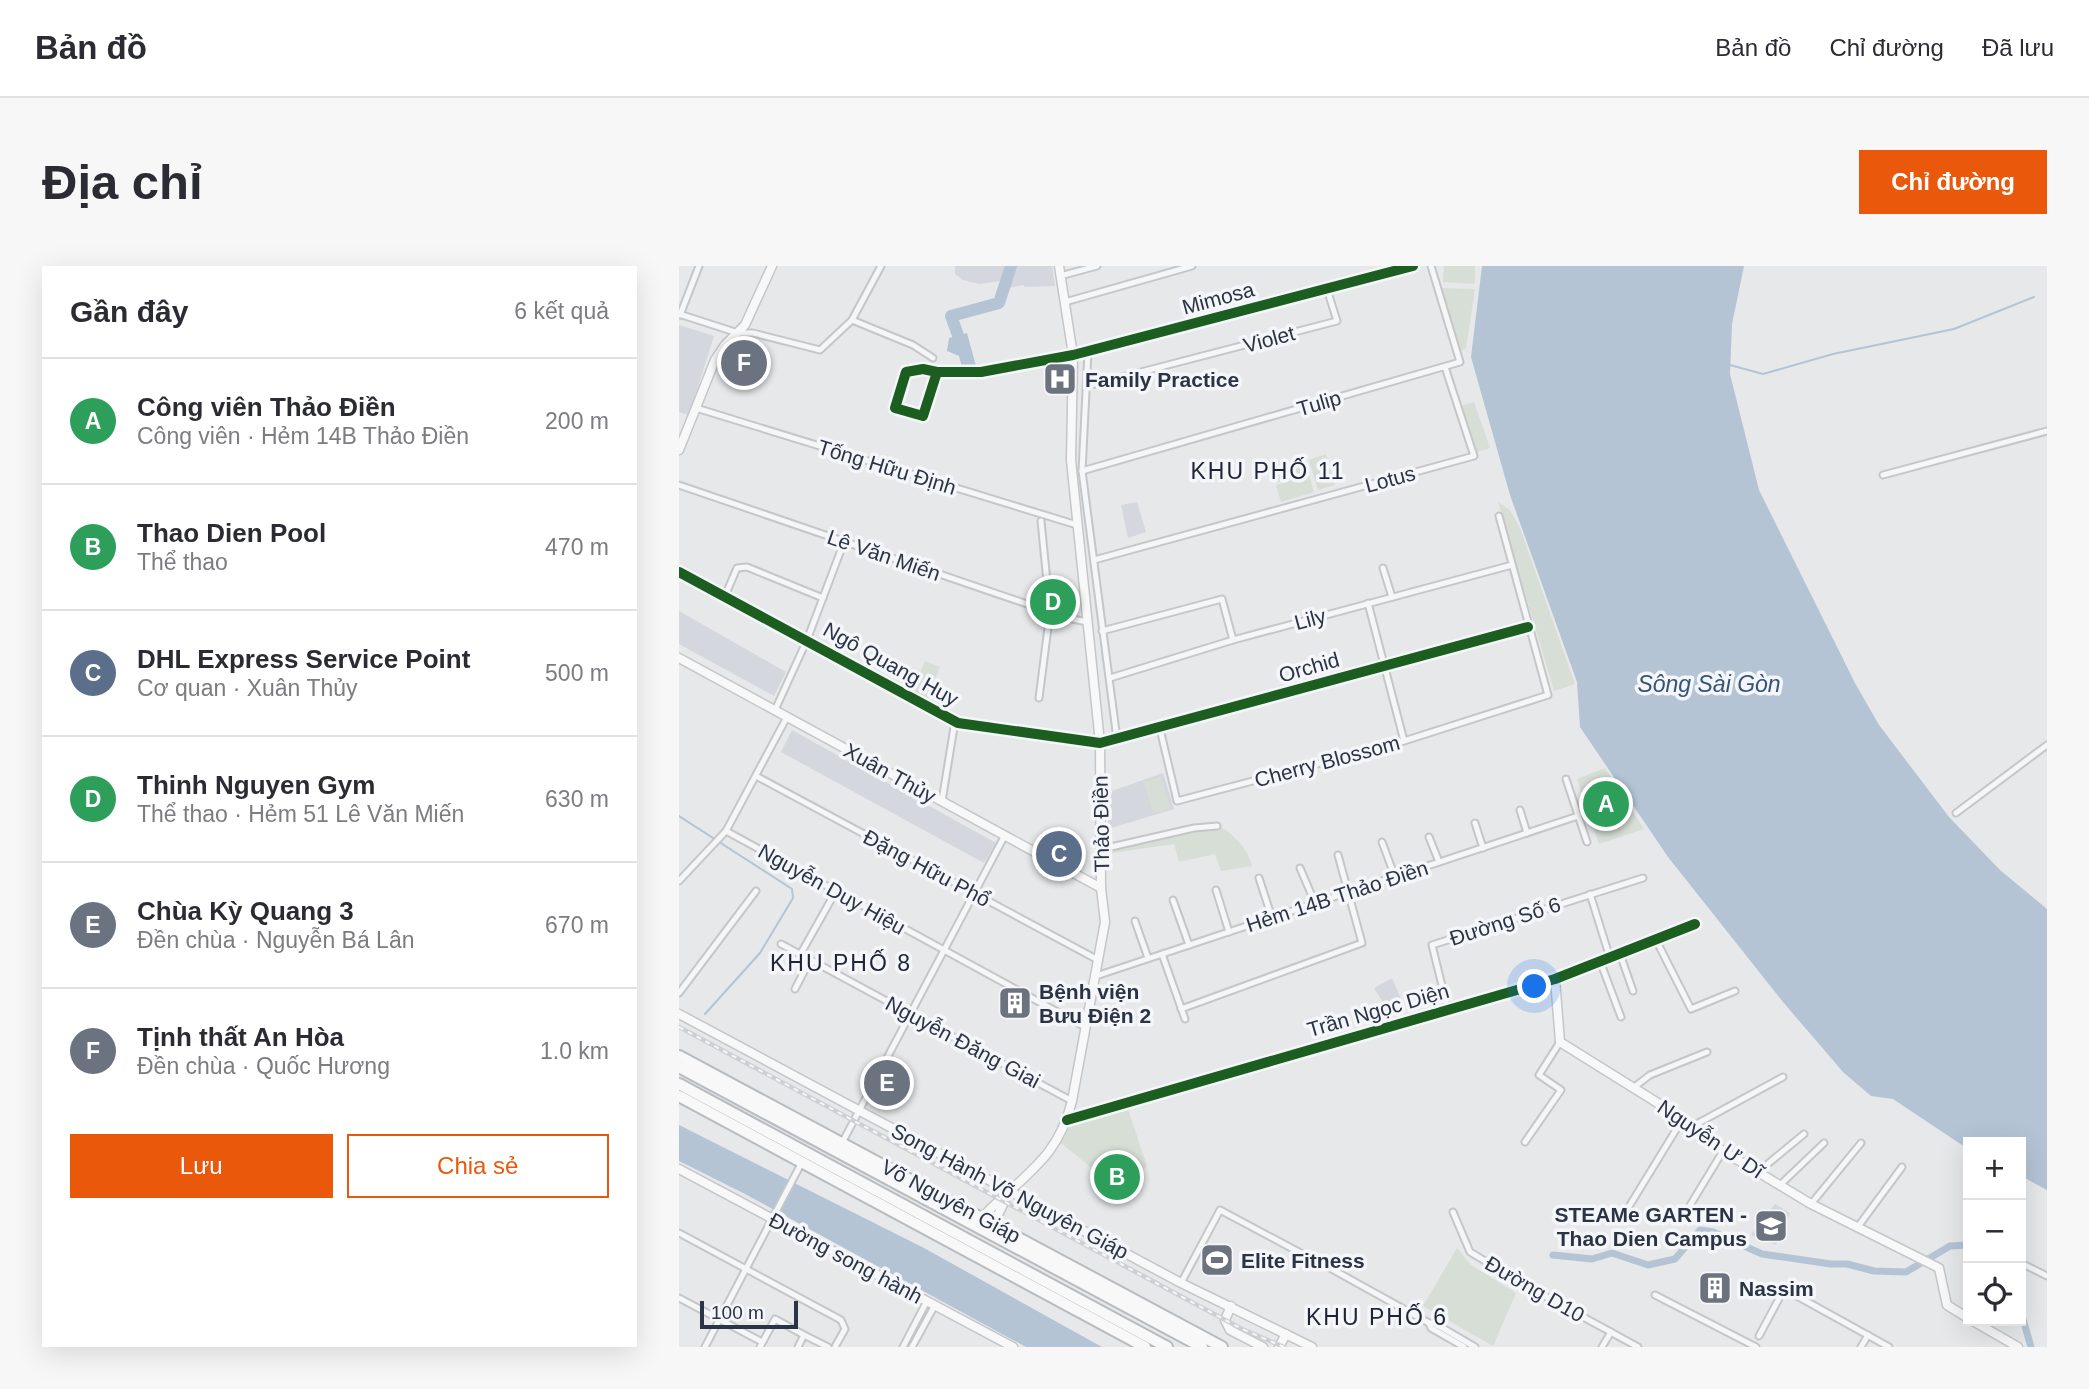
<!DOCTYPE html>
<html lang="vi">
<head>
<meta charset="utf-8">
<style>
  :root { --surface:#fff; --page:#f7f7f7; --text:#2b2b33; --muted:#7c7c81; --line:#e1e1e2; --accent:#ea580c }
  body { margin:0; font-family:Helvetica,sans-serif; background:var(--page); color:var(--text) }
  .controls { position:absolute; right:21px; bottom:21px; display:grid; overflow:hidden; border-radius:0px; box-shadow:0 7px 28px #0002 }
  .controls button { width:63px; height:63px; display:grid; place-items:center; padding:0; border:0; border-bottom:2px solid var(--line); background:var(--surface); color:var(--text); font:35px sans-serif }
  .scale { position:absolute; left:21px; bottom:18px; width:98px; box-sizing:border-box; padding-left:7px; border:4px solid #2b3445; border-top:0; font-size:19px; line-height:24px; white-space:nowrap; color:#2b3445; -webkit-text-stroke:5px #f4f6f9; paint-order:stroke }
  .you { position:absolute; left:856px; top:721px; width:24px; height:24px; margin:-18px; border:5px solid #fff; border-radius:50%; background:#1a73e8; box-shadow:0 0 0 10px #1a73e833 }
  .badge { display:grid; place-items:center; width:46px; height:46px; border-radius:50%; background:var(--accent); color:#fff; font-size:23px; font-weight:700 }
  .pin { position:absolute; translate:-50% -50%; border:4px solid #fff; box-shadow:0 2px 7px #0006 }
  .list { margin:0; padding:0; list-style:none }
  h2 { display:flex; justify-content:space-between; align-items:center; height:91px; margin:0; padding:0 28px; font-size:30px }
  h2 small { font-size:23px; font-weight:400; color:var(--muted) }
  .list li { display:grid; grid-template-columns:46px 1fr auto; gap:21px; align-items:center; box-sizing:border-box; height:126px; padding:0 28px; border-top:2px solid var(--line) }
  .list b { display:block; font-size:26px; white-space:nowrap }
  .list p { margin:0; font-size:23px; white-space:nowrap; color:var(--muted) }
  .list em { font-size:23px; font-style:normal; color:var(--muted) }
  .actions { display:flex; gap:14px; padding:21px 28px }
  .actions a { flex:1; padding:16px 0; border:2px solid var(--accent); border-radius:0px; text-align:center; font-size:24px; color:var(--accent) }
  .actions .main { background:var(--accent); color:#fff }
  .icon { flex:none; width:38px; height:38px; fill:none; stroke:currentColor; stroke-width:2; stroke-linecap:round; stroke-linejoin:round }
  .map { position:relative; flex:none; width:1368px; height:1081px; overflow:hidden; border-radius:0px }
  header { display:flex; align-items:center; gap:42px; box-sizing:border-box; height:98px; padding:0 35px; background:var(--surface); border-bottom:2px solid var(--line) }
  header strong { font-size:33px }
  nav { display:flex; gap:38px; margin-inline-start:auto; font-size:24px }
  .intro { display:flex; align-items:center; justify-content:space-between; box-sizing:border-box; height:168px; padding:0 42px }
  h1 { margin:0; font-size:49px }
  .button { padding:18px 32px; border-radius:0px; background:var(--accent); color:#fff; font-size:24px; font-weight:700 }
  main { display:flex; gap:42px; padding:0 42px }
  aside { flex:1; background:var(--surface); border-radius:0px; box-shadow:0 7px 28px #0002 }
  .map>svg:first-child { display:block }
  .built { fill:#d4d7dd }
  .green { fill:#d6ded6 }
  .water { fill:#b4c4d5 }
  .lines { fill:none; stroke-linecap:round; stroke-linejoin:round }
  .stream { stroke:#b4c4d5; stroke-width:2 }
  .canal { stroke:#b4c4d5; stroke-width:7 }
  .river { stroke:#b4c4d5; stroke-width:12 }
  .street-casing { stroke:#c4c6c8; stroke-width:9 }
  .secondary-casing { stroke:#c4c6c8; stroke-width:11 }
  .highway-casing { stroke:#b8bbbf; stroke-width:14 }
  .street { stroke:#f5f6f7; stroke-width:5 }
  .secondary { stroke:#f8f8f8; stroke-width:8 }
  .highway { stroke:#f8f8f8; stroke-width:10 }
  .rail-casing { stroke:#cecfd2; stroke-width:4.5 }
  .rail { stroke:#f4f6f9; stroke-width:2; stroke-dasharray:5; stroke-linecap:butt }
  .cycleway-casing { stroke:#f4f6f9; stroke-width:15 }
  .cycleway { stroke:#1b5e20; stroke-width:10 }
  .labels { text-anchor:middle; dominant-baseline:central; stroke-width:7; stroke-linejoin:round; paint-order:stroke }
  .street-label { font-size:21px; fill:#2b3445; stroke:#f4f6f9 }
  .poi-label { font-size:21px; font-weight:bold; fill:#2b3445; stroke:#f4f6f9; text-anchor:start }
  .neighbourhood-label { font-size:23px; letter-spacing:2px; fill:#1d2536; stroke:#f4f6f9 }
  .water-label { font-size:23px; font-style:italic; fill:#34527a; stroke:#f4f6f9 }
</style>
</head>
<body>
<header>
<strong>Bản đồ</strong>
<nav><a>Bản đồ</a><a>Chỉ đường</a><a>Đã lưu</a></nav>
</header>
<div class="intro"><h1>Địa chỉ</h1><a class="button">Chỉ đường</a></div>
<main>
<aside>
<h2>Gần đây<small>6 kết quả</small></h2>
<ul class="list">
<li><span class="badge" style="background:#2e9e5b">A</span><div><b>Công viên Thảo Điền</b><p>Công viên · Hẻm 14B Thảo Điền</p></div><em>200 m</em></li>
<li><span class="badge" style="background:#2e9e5b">B</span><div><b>Thao Dien Pool</b><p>Thể thao</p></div><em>470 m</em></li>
<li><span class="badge" style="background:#5c6f8a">C</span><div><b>DHL Express Service Point</b><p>Cơ quan · Xuân Thủy</p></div><em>500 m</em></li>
<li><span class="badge" style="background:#2e9e5b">D</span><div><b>Thinh Nguyen Gym</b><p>Thể thao · Hẻm 51 Lê Văn Miến</p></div><em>630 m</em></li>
<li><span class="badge" style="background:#6b7280">E</span><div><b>Chùa Kỳ Quang 3</b><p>Đền chùa · Nguyễn Bá Lân</p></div><em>670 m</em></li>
<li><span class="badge" style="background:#6b7280">F</span><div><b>Tịnh thất An Hòa</b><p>Đền chùa · Quốc Hương</p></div><em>1.0 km</em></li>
</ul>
<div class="actions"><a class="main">Lưu</a><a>Chia sẻ</a></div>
</aside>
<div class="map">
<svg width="1368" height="1081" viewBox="0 0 1368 1081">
  <rect width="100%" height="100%" fill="#e6e8ea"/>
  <!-- built -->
  <g class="built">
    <polygon points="276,0 373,0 376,20 346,21 344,19 329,22 322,15 300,18 284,14 276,8"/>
    <polygon points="0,59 35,70 10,149 0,146"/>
    <polygon points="458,236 467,266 449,272 442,239"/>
    <polygon points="0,345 107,406 95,430 0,378"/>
    <polygon points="113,464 317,577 305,597 102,486"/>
    <polygon points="484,507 495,543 429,563 430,526"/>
    <polygon points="713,712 725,740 710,746 695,722"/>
    <polygon points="1096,938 1111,947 1097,979 1072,969"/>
  </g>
  <!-- green -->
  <g class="green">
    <polygon points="765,0 796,0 796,18 764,16"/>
    <polygon points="763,22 796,23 787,82 781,85"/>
    <polygon points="795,136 811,182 798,186 782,140"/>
    <polygon points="647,188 656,219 639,224 630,194"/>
    <polygon points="625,192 630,207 597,217 592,201"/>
    <polygon points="630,209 635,226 602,236 597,219"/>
    <polygon points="819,236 831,244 841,262 896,418 875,425"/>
    <polygon points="246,395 261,401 247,436 232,430"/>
    <polygon points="926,502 965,563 920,578 898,513"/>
    <polygon points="481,511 492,543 474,547 465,516"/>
    <path d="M537,558C552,565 571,585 573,600L542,605L536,588L500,596L495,578L433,587L432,581Z"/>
    <polygon points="449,843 468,900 444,920 436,921 382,877 391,859"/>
    <polygon points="778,982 792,999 837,1027 814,1080 744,1040"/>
  </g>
  <!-- water -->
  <g class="water">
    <polygon points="803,0 1065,0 1053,58 1051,108 1080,224 1176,417 1200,459 1270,551 1321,604 1368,643 1368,924 1342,910 1342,876 1289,876 1289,883 1214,833 1192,830 1164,806 1104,736 989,591 901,461 898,416 831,229 792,91"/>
    <polygon points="288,67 297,100 283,101 280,90 268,85 270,72"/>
    <polygon points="0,859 245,982 423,1081 347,1081 66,928 0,895"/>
  </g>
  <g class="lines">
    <!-- stream -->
    <g class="stream">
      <polyline points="1051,99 1084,108 1154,88 1275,63 1355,31"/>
      <polyline points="0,550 113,623 114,632 81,687 26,748"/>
    </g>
    <!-- canal -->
    <g class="canal">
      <polyline points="874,989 913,993 933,987 969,999 996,993 1021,964 1034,966 1083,988 1152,998 1168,998 1195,1005 1227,1006 1271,980 1289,979"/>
      <polyline points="1342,1046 1352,1081"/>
    </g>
    <!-- river -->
    <polyline class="river" points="284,83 272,50 320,37 332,0"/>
    <defs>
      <g id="street">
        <polyline points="381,10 418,0"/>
        <polyline points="386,36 513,0"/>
        <polyline points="0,48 59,67 74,67 141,84 173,54 202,0"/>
        <polyline points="1,49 20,0"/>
        <polyline points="173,54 234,79 254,92"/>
        <polyline points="409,86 403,205 438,473"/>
        <polyline points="258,106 244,150 216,142 227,106 244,103 258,106 302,106 394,89 734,0"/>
        <polyline points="408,120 658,55 648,23"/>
        <polyline points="17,142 398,259"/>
        <polyline points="403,205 781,96 752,0"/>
        <polyline points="1204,209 1368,165"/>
        <polyline points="0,219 389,352 408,356"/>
        <polyline points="415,294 795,190 766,101"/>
        <polyline points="704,302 713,331"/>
        <polyline points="0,306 279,457 421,477 849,361"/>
        <polyline points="46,330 58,302 68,301 144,332"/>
        <polyline points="689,337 725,475"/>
        <polyline points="423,365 543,333 554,374"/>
        <polyline points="431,412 554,374 833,299"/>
        <polyline points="360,432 371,346 362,255"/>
        <polyline points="96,444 128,374 165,276"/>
        <polyline points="481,463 498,535 725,475 869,429 820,250"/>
        <polyline points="77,510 419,694"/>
        <polyline points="887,513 908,576"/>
        <polyline points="263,535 276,455"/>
        <polyline points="841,544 848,567"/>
        <polyline points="1277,547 1368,479"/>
        <polyline points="796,557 804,582"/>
        <polyline points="47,565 406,761"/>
        <polyline points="750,571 760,596"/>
        <polyline points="703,576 716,611"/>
        <polyline points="423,583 515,562 538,560"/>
        <polyline points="621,602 636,637"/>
        <polyline points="580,612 593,652"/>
        <polyline points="0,615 47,565 108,451"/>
        <polyline points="537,624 550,666"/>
        <polyline points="911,628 931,692"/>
        <polyline points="494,634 510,679"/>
        <polyline points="456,655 469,692"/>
        <polyline points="977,674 1012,743 1056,725"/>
        <polyline points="102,678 393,835"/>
        <polyline points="483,688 506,753"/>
        <polyline points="941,688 954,725"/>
        <polyline points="121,689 157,625"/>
        <polyline points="921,695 942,751"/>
        <polyline points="417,710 899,550"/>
        <polyline points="116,723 131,694"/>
        <polyline points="0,727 77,625"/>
        <polyline points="502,743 683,677 659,589"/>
        <polyline points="769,744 753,679 964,612"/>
        <polyline points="954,822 971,809 1028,786"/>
        <polyline points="1012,861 1104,811"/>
        <polyline points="846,876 882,824 860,809 881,776"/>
        <polyline points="163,877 326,569"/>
        <polyline points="1079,906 1125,868"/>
        <polyline points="1101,919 1145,877"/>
        <polyline points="1132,938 1182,877"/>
        <polyline points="1010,941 1044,885"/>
        <polyline points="774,946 791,986 853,1023 959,1081"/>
        <polyline points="943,952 1003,854"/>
        <polyline points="1178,962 1223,901"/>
        <polyline points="0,967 162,1054 166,1063 156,1081"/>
        <polyline points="640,996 750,1057"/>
        <polyline points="1342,997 1368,1010"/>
        <polyline points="502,1017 541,944 631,992"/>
        <polyline points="976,1029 1077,1081"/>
        <polyline points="0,1032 83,1076"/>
        <polyline points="125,1069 149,1081"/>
        <polyline points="1080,1070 1103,1027 1107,1024 1210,1081"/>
        <polyline points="26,1081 123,896"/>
        <polyline points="81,1081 96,1053 125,1069 119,1081"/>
        <polyline points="224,1081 248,1035"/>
        <polyline points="233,1081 256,1039"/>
        <polyline points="785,1081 752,1062 750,1057 755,1057 796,1081"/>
        <polyline points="923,1081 932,1066"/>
        <polyline points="1182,1081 1189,1069"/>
      </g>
      <g id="secondary">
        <polyline points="0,184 36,94 46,79 66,59 93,0"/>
        <polyline points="0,392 422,622"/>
        <polyline points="876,713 881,776 982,839 1044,885 1132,938 1260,1002 1268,1039 1289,1052"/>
        <polyline points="0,748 502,1017 633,1081"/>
        <polyline points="388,854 876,713 1016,658"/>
        <polyline points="0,903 334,1081"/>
        <path d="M304,951C312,941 322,934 332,924C364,895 382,878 393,835L426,656L422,622L421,477L392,194L394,89L380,0"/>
        <polyline points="315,957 329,928"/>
        <polyline points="552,1040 546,1054 551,1064 584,1081"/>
        <polyline points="1294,1055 1339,1081"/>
        <polyline points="600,1081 607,1068"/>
      </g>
      <g id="highway">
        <polyline points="0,790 543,1081"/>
        <polyline points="0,801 523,1081"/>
        <polyline points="0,818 488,1081"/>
        <polyline points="0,830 466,1081"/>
      </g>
    </defs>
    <!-- street casing -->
    <use href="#street" class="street-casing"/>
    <!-- secondary casing -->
    <use href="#secondary" class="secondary-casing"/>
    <!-- highway casing -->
    <use href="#highway" class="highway-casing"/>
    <!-- street -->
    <use href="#street" class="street"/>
    <!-- secondary -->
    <use href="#secondary" class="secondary"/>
    <!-- highway -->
    <use href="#highway" class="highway"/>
    <defs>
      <polyline id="rail" points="0,761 563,1063 605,1081"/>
    </defs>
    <!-- rail casing -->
    <use href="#rail" class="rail-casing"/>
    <!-- rail -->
    <use href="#rail" class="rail"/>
    <defs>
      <g id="cycleway">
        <polyline points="258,106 244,150 216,142 227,106 244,103 258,106 302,106 394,89 734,0"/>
        <polyline points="0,306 279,457 421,477 849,361"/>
        <polyline points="388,854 876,713 1016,658"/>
      </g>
    </defs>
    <!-- cycleway casing -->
    <use href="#cycleway" class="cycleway-casing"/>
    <!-- cycleway -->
    <use href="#cycleway" class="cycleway"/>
  </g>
  <!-- icons -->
  <defs>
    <symbol id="hospital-square" viewBox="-11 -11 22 22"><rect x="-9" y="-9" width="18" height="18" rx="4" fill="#6c737f" stroke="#f4f6f9"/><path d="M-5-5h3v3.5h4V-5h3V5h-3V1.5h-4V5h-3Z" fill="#fff"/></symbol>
    <symbol id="building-square" viewBox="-11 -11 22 22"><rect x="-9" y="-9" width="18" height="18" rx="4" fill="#6c737f" stroke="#f4f6f9"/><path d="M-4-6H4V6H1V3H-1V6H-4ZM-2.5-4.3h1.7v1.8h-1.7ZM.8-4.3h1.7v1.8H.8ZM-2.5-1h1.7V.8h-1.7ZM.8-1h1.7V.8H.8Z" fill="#fff"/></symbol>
    <symbol id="school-square" viewBox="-11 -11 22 22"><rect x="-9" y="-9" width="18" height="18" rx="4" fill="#6c737f" stroke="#f4f6f9"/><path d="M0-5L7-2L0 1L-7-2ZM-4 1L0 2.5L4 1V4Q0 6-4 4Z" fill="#fff"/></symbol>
    <symbol id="stadium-square" viewBox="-11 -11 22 22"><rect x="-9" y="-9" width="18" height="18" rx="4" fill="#6c737f" stroke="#f4f6f9"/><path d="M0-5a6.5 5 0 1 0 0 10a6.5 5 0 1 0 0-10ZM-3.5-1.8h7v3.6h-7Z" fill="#fff"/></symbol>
  </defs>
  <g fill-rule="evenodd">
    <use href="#hospital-square" x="362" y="94" width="38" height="38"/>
    <use href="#building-square" x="317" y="718" width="38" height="38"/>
    <use href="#school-square" x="1073" y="941" width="38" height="38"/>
    <use href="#stadium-square" x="519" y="975" width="38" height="38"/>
    <use href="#building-square" x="1017" y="1003" width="38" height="38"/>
  </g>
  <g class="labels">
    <!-- street labels -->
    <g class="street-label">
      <text transform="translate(539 32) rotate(-15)">Mimosa</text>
      <text transform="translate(590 73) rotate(-15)">Violet</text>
      <text transform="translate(640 137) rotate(-16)">Tulip</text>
      <text transform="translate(208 201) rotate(17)">Tống Hữu Định</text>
      <text transform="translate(711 213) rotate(-15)">Lotus</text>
      <text transform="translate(205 289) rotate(19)">Lê Văn Miến</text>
      <text transform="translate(631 353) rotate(-15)">Lily</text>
      <text transform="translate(212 398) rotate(29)">Ngô Quang Huy</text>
      <text transform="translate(630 401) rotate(-16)">Orchid</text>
      <text transform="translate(648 495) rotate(-15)">Cherry Blossom</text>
      <text transform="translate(211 507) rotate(29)">Xuân Thủy</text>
      <text transform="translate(422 558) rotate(-91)">Thảo Điền</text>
      <text transform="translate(248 602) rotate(28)">Đặng Hữu Phổ</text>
      <text transform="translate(153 623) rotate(29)">Nguyễn Duy Hiệu</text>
      <text transform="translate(658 630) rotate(-18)">Hẻm 14B Thảo Điền</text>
      <text transform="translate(826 655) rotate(-18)">Đường Số 6</text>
      <text transform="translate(699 744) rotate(-16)">Trần Ngọc Diện</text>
      <text transform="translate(284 776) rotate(28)">Nguyễn Đăng Giai</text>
      <text transform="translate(1032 873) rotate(34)">Nguyễn Ư Dĩ</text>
      <text transform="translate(331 925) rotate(28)">Song Hành Võ Nguyên Giáp</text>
      <text transform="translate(272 935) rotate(28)">Võ Nguyên Giáp</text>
      <text transform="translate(167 992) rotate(28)">Đường song hành</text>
      <text transform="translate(856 1023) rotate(30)">Đường D10</text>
    </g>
    <!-- poi labels -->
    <g class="poi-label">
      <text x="406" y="113">Family Practice</text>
      <text x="360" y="725">Bệnh viện<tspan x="360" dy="24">Bưu Điện 2</tspan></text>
      <text x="1068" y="948" text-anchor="end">STEAMe GARTEN -<tspan x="1068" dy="24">Thao Dien Campus</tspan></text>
      <text x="562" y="994">Elite Fitness</text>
      <text x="1060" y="1022">Nassim</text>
    </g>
    <!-- neighbourhood labels -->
    <g class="neighbourhood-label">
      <text x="589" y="205">KHU PHỐ 11</text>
      <text x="162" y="697">KHU PHỐ 8</text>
      <text x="698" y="1051">KHU PHỐ 6</text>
    </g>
    <!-- water labels -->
    <g class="water-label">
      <text x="1030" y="418">Sông Sài Gòn</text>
    </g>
  </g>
</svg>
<div class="controls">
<button>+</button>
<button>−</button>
<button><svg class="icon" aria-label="locate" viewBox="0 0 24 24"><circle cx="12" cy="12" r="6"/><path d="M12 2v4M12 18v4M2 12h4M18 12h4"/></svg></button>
</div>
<div class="scale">100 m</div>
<div class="you"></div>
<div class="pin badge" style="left:927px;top:538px;background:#2e9e5b">A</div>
<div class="pin badge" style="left:438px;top:911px;background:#2e9e5b">B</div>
<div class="pin badge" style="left:380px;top:588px;background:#5c6f8a">C</div>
<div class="pin badge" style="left:374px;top:336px;background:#2e9e5b">D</div>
<div class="pin badge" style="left:208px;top:817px;background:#6b7280">E</div>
<div class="pin badge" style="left:65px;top:97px;background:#6b7280">F</div>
</div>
</main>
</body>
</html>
